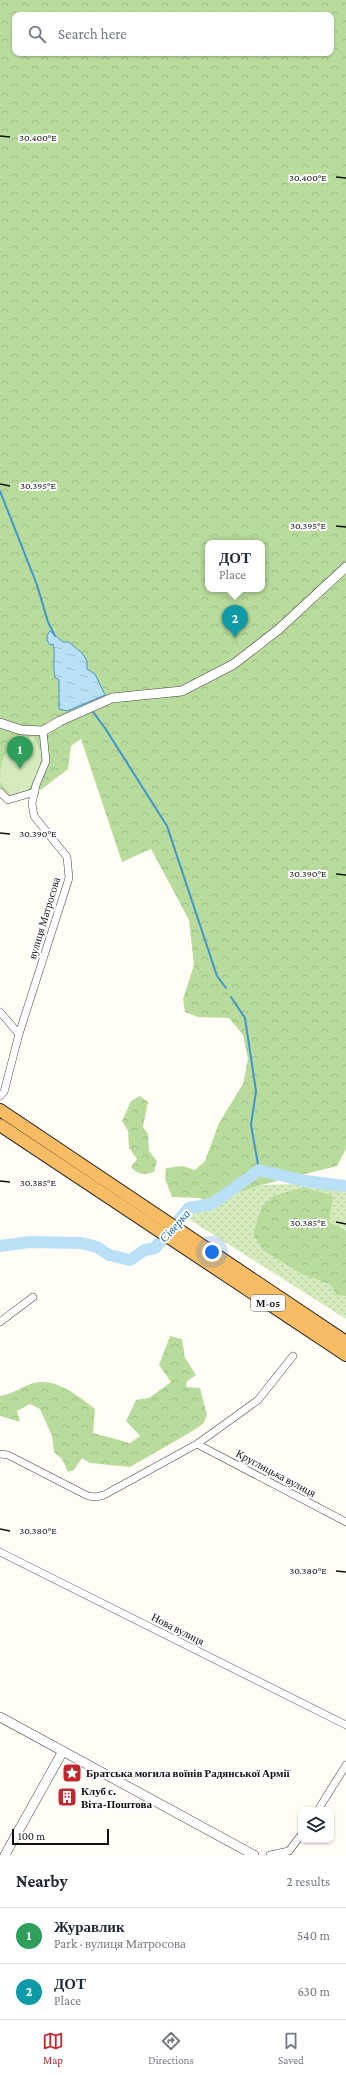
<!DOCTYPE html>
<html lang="en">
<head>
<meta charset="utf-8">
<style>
  :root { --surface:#fff; --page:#f2f2f3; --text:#1f2937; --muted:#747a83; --line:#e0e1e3; --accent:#c4262e }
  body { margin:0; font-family:"Crimson Pro",serif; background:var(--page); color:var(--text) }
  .controls { position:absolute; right:12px; bottom:12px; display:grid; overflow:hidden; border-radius:8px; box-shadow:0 1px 3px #0004 }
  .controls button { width:36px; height:36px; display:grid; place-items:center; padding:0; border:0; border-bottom:1px solid var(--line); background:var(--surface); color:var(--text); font:20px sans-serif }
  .scale { position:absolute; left:12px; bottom:10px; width:97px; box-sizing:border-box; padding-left:4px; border:2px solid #111; border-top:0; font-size:11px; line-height:14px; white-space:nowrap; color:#111; -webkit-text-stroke:3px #fff; paint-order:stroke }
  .you { position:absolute; left:212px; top:1252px; width:14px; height:14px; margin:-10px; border:3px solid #fff; border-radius:50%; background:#1a73e8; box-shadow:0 0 0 6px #1a73e833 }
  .badge { display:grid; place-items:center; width:26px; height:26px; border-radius:50%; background:var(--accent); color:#fff; font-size:13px; font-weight:700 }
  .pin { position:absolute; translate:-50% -33px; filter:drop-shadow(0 1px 2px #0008) }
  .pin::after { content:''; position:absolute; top:21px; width:14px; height:12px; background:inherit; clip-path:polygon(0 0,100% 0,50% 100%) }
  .popup { position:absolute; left:205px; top:540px; width:60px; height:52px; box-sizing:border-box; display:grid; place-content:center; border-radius:8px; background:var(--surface); filter:drop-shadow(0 1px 3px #0005); font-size:13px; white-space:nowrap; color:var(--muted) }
  .popup b { font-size:15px; color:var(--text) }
  .popup::after { content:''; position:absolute; left:50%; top:100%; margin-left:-8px; border:8px solid transparent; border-top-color:var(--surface) }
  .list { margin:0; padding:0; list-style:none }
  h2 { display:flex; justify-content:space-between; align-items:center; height:52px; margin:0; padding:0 16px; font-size:17px }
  h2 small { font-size:13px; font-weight:400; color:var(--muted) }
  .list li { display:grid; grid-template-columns:26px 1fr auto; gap:12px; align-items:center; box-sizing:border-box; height:56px; padding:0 16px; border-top:1px solid var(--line) }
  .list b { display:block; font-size:15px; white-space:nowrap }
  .list p { margin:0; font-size:13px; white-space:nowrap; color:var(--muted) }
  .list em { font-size:13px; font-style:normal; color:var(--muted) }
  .icon { flex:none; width:22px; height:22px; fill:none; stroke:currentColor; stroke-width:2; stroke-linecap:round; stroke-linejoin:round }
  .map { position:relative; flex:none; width:346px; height:1855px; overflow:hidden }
  .search { position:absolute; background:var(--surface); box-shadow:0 1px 3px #0004; left:12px; right:12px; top:12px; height:44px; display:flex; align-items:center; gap:10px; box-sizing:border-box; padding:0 14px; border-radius:8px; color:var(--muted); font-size:15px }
  .sheet { height:164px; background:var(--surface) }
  nav { display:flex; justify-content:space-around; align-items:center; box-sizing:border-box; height:56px; border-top:1px solid var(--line); background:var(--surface); font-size:11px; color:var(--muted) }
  nav a { display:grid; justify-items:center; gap:2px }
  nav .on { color:var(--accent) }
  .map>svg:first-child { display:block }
  .grass { fill:url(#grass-dots) }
  .forest { fill:url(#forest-crowns); fill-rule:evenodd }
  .park { fill:#d5ebbd }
  .water { fill:url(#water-ripples); stroke:#3f96cf }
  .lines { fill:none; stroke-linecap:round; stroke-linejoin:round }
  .stream { stroke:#3f96cf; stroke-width:2 }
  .river { stroke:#b9e0f7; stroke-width:12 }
  .minor-casing { stroke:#444; stroke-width:8 }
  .tertiary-casing { stroke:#444; stroke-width:10 }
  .trunk-casing { stroke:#222; stroke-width:14 }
  .minor { stroke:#fff; stroke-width:7 }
  .tertiary { stroke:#fff; stroke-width:9 }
  .trunk { stroke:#f7bc64; stroke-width:12 }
  .ticks { fill:none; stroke:#111; stroke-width:1.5 }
  .labels { text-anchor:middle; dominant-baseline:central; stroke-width:4; stroke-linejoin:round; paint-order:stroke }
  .shield { fill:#fff; stroke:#585858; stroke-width:1 }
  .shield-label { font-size:10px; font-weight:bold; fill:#111 }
  .street-label { font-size:11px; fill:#111; stroke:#fff }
  .poi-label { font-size:11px; font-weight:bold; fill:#111; stroke:#fff; text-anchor:start }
  .water-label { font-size:12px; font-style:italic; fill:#1768a6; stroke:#fff }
  .ticks-label { font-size:10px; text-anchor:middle; fill:#111; stroke:#fff; stroke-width:4; stroke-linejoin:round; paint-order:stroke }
</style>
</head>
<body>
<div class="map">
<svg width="346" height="1855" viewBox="0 0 346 1855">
  <defs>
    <pattern id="grass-dots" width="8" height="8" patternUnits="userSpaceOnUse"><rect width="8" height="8" fill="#d5ebbd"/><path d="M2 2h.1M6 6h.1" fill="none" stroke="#b6c8a1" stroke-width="1.8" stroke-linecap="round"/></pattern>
    <pattern id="forest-crowns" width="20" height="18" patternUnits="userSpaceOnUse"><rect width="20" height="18" fill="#b9dc9c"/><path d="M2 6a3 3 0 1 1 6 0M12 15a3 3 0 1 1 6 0" fill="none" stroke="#9ebc85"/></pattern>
    <pattern id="water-ripples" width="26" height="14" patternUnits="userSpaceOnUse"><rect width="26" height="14" fill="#b9e0f7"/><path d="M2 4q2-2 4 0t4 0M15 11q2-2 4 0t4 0" fill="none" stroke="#9ebfd3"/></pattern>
  </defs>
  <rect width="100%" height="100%" fill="#fffdf5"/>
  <!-- grass -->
  <polygon class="grass" points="294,1184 346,1191 346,1319 187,1218 189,1208 261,1185"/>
  <!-- forest -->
  <g class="forest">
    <path d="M0,0H346V1149L337,1166L261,1185L210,1202L199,1198L172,1197L165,1179L166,1168L183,1166L195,1170L205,1161L219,1123L243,1084L248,1059L243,1035L229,1018L198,1017L185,1012L183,999L194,965L189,920L151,849L122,862L81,739L71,746L68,769L42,789L11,797L0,787ZM15,15H331V53H15ZM208,543H262V589H208Z"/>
    <path d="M140,1096L148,1102L143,1127L148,1134L149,1151L157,1161L154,1172C144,1175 138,1175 131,1167L137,1159L129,1148L128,1131L122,1121L131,1101Z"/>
    <polygon points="304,1187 333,1196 329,1222 346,1231 346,1296 337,1295 330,1284 302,1274 263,1250 253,1234 262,1206 274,1196"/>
    <path d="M170,1336L182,1339L185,1358L196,1375L187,1381L186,1387L200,1388L207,1415L203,1424L191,1432L130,1467L90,1463L82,1458L74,1470L68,1472L62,1459L54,1452L52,1436L40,1409L30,1404L17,1411L20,1422L0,1416V1396C13,1394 22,1386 34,1383C56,1377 80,1397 95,1409L93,1433L130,1443L140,1436L126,1421L136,1400L149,1398L171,1382L159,1365Z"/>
  </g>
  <!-- park -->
  <path class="park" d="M33,736L42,753L38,774L26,792L12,796L0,782C0,752 7,749 33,736Z"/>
  <!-- water -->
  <path class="water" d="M50,631L63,642H69L83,654L87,661V669L95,674L105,695L67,711L59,709V680L55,677C52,666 56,655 53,644L50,645C46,640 46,636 50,631Z"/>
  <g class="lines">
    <!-- stream -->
    <g class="stream">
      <polyline points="0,491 37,585 48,622 55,636"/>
      <polyline points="93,712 105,728 167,826 217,976 226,988"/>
      <polyline points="231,997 245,1018 256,1091 251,1125 259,1170"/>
    </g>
    <!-- river -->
    <polyline class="river" points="0,1246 29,1242 81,1243 97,1247 109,1255 130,1260 145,1250 155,1248 189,1208 212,1204 259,1170 305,1181 346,1186"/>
    <defs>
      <g id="minor">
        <polyline points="0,792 8,800 35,792"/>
        <polyline points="0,1012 19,1034"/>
        <polyline points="0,1096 4,1092 19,1034 69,878 67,857 34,816 32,803 36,785 46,761 43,731"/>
        <polyline points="0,1322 33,1297"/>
        <polyline points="197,1444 346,1522"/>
        <polyline points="0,1454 8,1455 88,1496 96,1497 104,1495 197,1444 236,1416 258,1400 293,1356"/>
        <polyline points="0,1552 346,1725"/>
        <polyline points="318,1810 346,1765"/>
        <polyline points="270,1855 289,1851 301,1835"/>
      </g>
      <g id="tertiary">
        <polyline points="0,723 21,730 43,731 60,721 112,698 182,691 234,664 279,629 346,567"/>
        <polyline points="0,1717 254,1855"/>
        <polyline points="5,1855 63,1751"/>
      </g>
      <g id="trunk">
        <polyline points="0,1110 346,1342"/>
        <polyline points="0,1125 346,1355"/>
      </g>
    </defs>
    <!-- minor casing -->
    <use href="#minor" class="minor-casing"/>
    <!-- tertiary casing -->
    <use href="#tertiary" class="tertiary-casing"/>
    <!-- trunk casing -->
    <use href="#trunk" class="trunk-casing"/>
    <!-- minor -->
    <use href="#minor" class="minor"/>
    <!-- tertiary -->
    <use href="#tertiary" class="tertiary"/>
    <!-- trunk -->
    <use href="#trunk" class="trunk"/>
  </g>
  <!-- ticks -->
  <path class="ticks" d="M0,136L10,137M336,177L346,178M0,484L10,486M336,526L346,527M0,833L10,834M336,874L346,875M0,1181L10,1182M336,1222L346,1224M0,1529L10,1531M336,1571L346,1572"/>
  <!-- icons -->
  <defs>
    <symbol id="sight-square" viewBox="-11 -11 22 22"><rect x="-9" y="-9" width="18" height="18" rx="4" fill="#c4262e" stroke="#fff"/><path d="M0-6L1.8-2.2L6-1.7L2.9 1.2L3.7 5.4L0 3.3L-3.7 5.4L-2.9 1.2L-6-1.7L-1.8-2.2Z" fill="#fff"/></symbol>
    <symbol id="building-square" viewBox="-11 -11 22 22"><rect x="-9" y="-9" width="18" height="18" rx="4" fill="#c4262e" stroke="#fff"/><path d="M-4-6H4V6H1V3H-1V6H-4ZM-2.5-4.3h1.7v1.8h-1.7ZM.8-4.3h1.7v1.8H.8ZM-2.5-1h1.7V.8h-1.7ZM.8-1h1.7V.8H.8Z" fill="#fff"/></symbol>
  </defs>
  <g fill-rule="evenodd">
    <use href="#sight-square" x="61" y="1762" width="22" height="22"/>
    <use href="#building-square" x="56" y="1786" width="22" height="22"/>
  </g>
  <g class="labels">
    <!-- shield labels -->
    <rect class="shield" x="251" y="1295" width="34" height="16" rx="3"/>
    <g class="shield-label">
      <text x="268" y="1303">М-05</text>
    </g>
    <!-- street labels -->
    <g class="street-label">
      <text transform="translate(44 918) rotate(-73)">вулиця Матросова</text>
      <text transform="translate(276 1473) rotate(28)">Круглицька вулиця</text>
      <text transform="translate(178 1629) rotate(27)">Нова вулиця</text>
    </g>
    <!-- poi labels -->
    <g class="poi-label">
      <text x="86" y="1773">Братська могила воїнів Радянської Армії</text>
      <text x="81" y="1791">Клуб с.<tspan x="81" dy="13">Віта-Поштова</tspan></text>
    </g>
    <!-- water labels -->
    <g class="water-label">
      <text transform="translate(175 1226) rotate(-48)">Сіверка</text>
    </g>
  </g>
  <g class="ticks-label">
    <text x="38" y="141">30.400°E</text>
    <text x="308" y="181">30.400°E</text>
    <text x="38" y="489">30.395°E</text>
    <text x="308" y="529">30.395°E</text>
    <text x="38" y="837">30.390°E</text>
    <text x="308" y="877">30.390°E</text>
    <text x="38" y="1186">30.385°E</text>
    <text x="308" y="1226">30.385°E</text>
    <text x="38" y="1534">30.380°E</text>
    <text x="308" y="1574">30.380°E</text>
  </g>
</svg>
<div class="controls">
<button><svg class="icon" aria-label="layers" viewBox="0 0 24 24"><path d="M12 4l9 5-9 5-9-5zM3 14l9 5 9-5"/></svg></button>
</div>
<div class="scale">100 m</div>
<div class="you"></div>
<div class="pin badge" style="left:20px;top:769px;background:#2e9e5b">1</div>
<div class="pin badge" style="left:235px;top:638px;background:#0f9aa8">2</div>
<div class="popup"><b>ДОТ</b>Place</div>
<div class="search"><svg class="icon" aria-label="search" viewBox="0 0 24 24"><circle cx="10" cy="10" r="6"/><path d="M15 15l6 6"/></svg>Search here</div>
</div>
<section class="sheet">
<h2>Nearby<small>2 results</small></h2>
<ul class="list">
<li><span class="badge" style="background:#2e9e5b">1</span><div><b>Журавлик</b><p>Park · вулиця Матросова</p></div><em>540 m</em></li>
<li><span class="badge" style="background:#0f9aa8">2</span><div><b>ДОТ</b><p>Place</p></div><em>630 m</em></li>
</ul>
</section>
<nav>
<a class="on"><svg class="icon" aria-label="map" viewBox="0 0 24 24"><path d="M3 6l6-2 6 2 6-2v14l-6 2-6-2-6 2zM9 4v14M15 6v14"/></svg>Map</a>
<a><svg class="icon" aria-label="directions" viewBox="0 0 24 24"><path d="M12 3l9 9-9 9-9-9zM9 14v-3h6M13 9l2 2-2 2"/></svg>Directions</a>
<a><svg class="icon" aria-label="saved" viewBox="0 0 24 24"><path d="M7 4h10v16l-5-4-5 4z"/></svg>Saved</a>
</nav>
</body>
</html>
